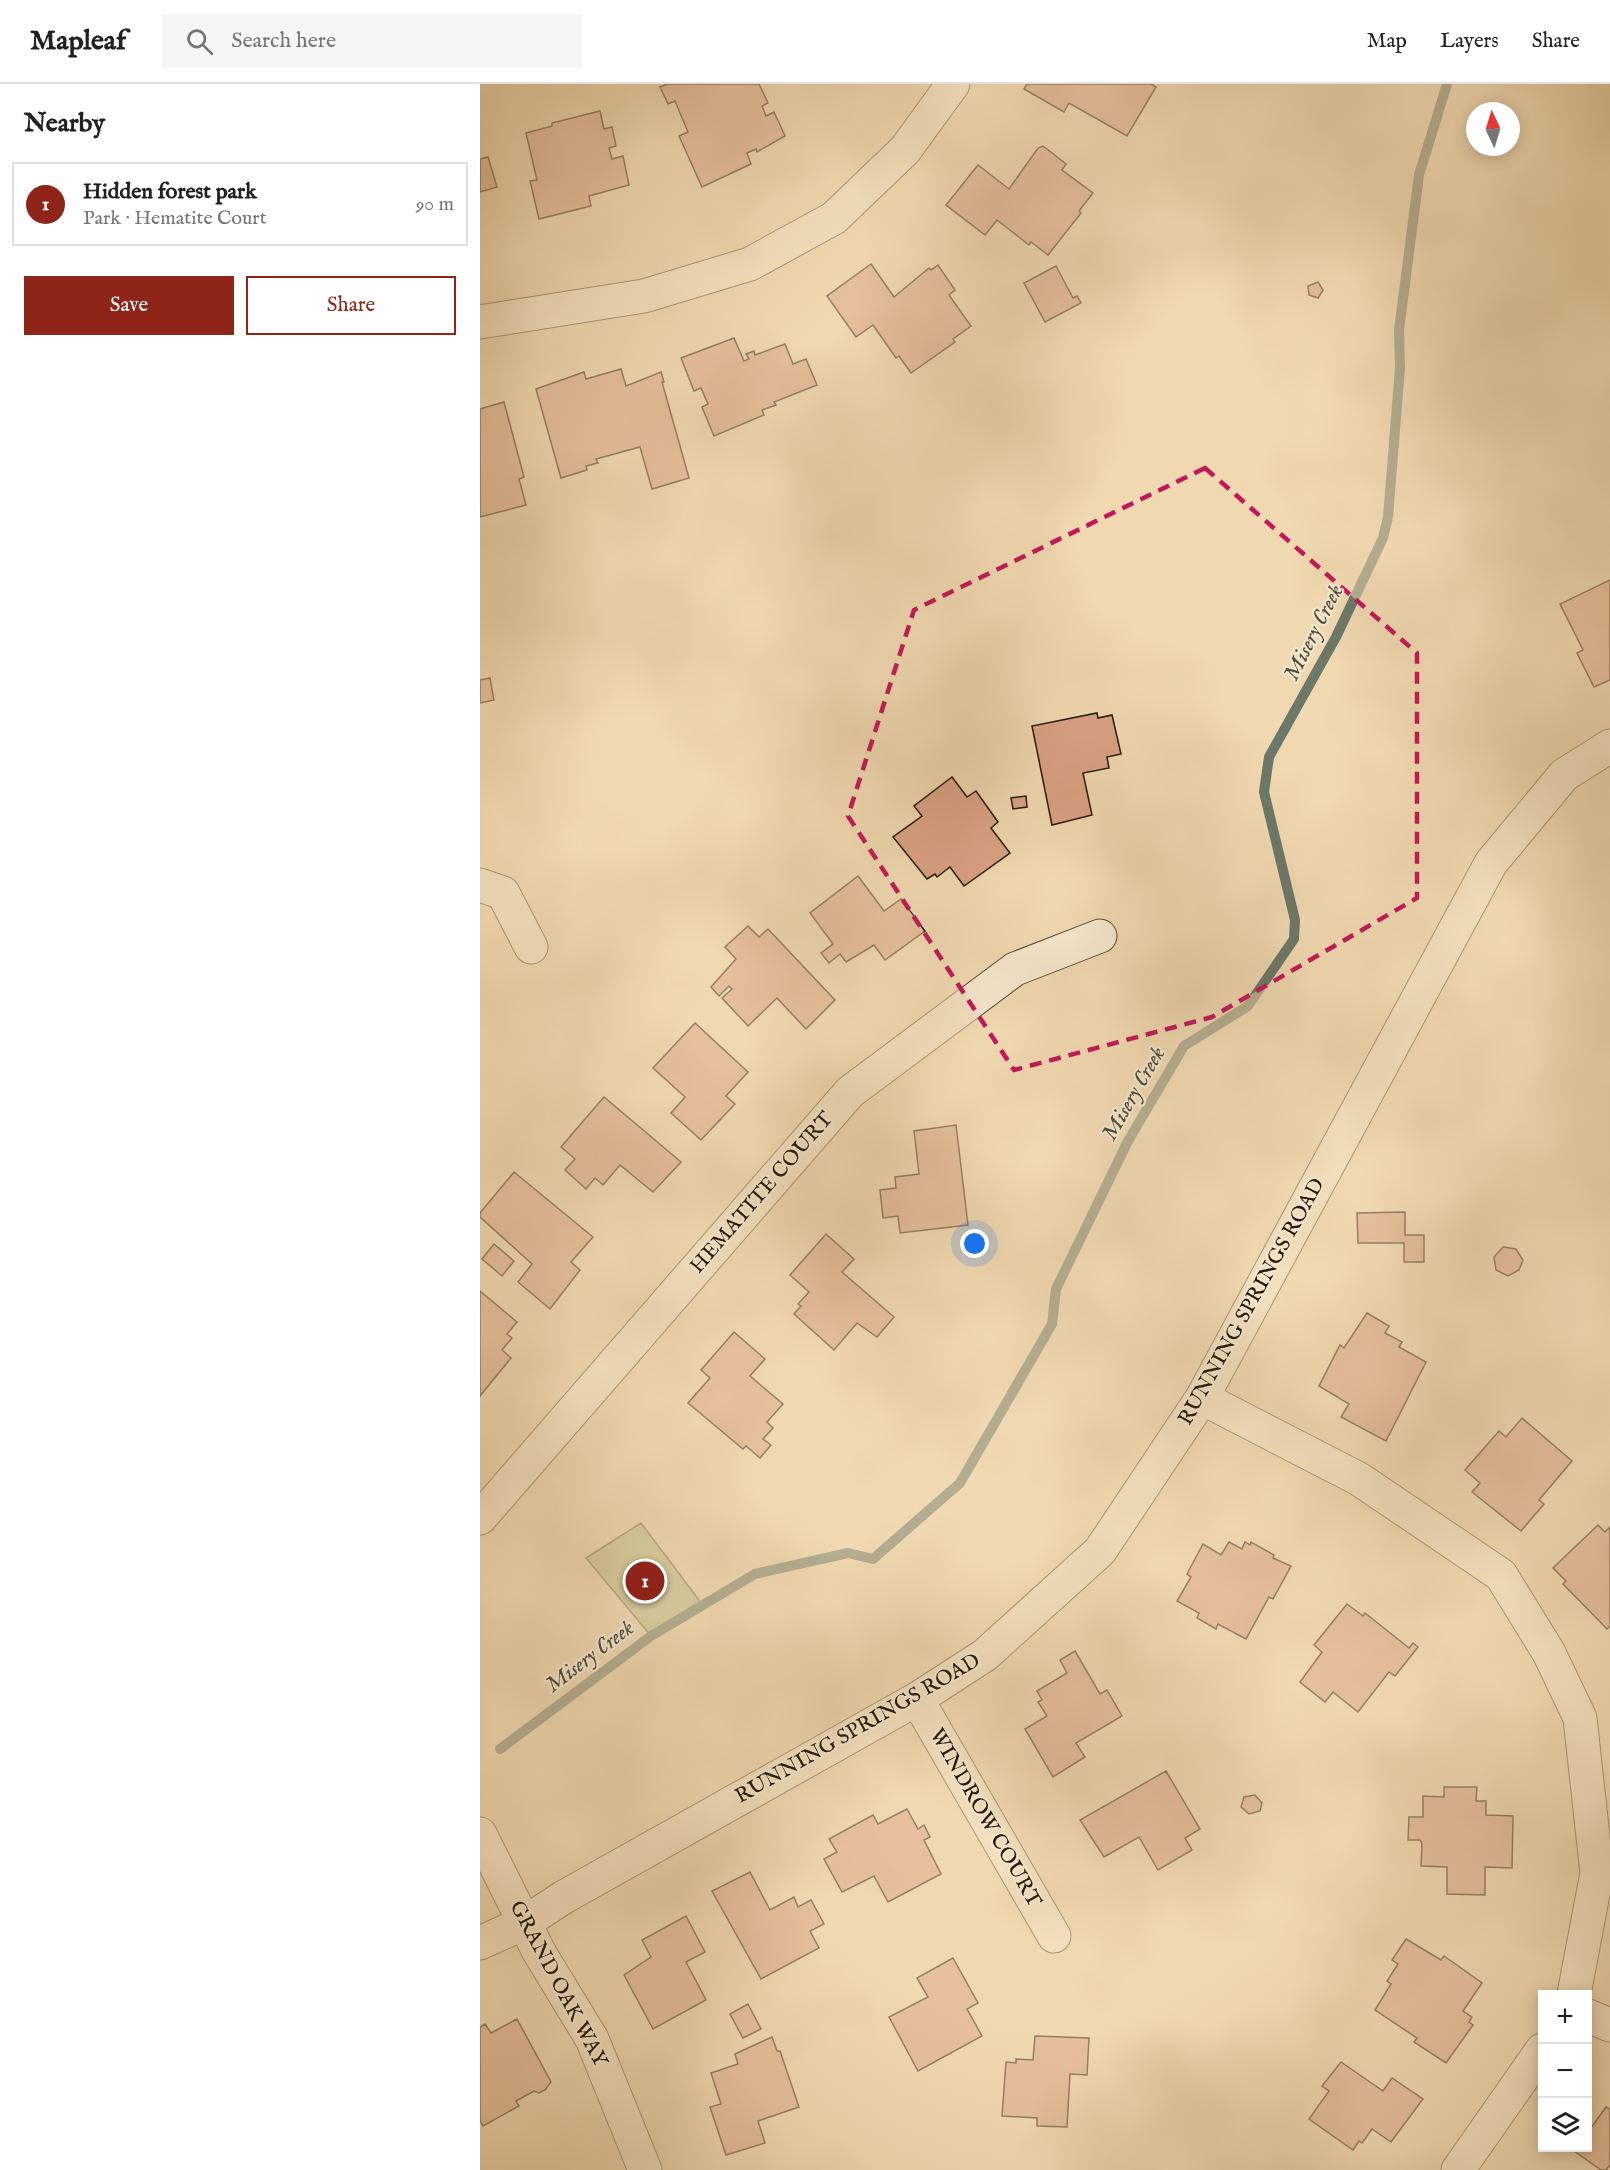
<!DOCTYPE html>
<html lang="en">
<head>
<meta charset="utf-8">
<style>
  :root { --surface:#fff; --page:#f6f6f6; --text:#202124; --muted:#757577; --line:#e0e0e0; --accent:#8f2418 }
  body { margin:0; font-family:"IM FELL English",serif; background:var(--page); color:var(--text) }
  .controls { position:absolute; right:18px; bottom:18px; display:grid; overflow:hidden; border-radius:0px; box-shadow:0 3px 15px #0003 }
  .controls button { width:54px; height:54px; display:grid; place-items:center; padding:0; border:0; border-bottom:2px solid var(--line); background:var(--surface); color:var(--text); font:30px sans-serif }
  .compass { position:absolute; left:986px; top:18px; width:54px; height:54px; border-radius:50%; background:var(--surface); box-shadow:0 3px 15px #0003; rotate:356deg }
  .you { position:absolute; left:495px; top:1160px; width:21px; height:21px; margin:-15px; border:4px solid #fff; border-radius:50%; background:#1a73e8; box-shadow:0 0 0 9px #1a73e833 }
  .badge { display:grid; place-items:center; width:39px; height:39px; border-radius:50%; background:var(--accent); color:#fff; font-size:20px; font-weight:700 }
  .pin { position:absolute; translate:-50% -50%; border:3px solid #fff; box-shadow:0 2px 6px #0006 }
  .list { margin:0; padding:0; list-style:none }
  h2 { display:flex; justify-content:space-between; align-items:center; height:78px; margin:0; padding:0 24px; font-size:26px }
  h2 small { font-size:20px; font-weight:400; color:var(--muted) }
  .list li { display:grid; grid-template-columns:39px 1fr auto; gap:18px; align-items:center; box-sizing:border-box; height:84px; margin:0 12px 12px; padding:0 12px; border:2px solid var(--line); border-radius:0px }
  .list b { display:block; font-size:22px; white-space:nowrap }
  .list p { margin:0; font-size:20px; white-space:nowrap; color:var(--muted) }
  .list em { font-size:20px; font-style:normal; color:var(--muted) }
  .actions { display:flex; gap:12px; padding:18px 24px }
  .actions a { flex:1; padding:14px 0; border:2px solid var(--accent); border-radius:0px; text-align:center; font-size:21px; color:var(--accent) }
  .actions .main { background:var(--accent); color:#fff }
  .icon { flex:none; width:33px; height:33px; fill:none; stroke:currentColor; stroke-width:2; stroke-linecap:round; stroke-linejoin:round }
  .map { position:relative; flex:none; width:1130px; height:2086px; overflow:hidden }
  header { display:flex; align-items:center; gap:36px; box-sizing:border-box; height:84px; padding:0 30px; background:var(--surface); border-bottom:2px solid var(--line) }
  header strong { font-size:28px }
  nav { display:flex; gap:33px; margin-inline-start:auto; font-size:21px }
  .search { width:420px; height:54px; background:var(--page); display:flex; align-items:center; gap:15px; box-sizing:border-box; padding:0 21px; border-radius:0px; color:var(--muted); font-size:22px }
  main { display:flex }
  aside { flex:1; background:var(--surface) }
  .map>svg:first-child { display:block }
  .green { fill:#bdbe89; stroke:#706a47; stroke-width:1.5 }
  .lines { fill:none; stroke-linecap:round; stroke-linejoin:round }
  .stream { stroke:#6b786a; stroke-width:10 }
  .building { fill:#daa184; stroke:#241705; stroke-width:1.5 }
  .minor-casing { stroke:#574730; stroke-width:35 }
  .minor { stroke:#f5e6cc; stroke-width:33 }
  .marked { fill:none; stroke:#c2185b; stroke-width:4.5; stroke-dasharray:12 8; stroke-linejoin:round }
  .labels { text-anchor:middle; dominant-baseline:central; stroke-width:4.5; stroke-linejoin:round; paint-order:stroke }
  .street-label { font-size:21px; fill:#241705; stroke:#f5e6cc }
  .water-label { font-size:22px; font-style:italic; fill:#4d5040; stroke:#f5e6cc }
</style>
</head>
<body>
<header>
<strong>Mapleaf</strong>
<div class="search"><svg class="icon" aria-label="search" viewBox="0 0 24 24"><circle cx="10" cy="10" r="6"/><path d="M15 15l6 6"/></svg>Search here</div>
<nav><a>Map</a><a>Layers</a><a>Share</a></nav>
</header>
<main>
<aside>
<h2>Nearby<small></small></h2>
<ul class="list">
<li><span class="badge">1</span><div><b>Hidden forest park</b><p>Park · Hematite Court</p></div><em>90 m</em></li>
</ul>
<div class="actions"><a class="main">Save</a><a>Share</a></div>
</aside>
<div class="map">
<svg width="1130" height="2086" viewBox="0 0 1130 2086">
  <rect width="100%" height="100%" fill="#f0d8b0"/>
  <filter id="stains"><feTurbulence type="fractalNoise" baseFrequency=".00333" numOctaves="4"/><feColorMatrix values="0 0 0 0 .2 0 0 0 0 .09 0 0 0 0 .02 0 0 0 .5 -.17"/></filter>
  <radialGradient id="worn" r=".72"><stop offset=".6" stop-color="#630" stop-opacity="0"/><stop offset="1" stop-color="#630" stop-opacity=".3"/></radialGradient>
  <!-- green -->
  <polygon class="green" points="161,1439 222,1520 171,1552 106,1474"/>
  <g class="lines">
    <!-- stream -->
    <polyline class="stream" points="20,1665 171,1552 275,1490 368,1469 393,1475 480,1399 572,1240 576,1205 648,1057 704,962 768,922 814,855 815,836 784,708 789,673 856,553 903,454 908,433 920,284 919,246 939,91 967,0"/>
  </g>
  <!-- building -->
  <g class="building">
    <polygon points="187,0 279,0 288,19 282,22 286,32 294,28 305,52 277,68 276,65 267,69 271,80 222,103 199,52 208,48 195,17 188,20 180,3"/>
    <polygon points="547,0 671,0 676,3 647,52 589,19 584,28 544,5"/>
    <polygon points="120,27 124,45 132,43 136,62 129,64 132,75 143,72 149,101 109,112 111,122 59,135 50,97 57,96 46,49 72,42 72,39"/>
    <polygon points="563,62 586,80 582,86 613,109 599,127 601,129 568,171 551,158 549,161 517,136 505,151 466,121 498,81 529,105 558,64"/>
    <polygon points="8,73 17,103 0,108 0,75"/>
    <polygon points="391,180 414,213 449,184 451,186 458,181 475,206 469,211 491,242 473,255 475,258 431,289 419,272 416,274 393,241 376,253 347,212"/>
    <polygon points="576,182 593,214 597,212 601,219 565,238 544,199"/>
    <polygon points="838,198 843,206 838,214 829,211 828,202"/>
    <polygon points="254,254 264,277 269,275 266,270 274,267 275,271 305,260 313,280 326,275 337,301 294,318 296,321 282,326 284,331 234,352 222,323 228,320 221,304 214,307 201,274"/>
    <polygon points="141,285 146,302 181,288 184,298 182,298 209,394 172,405 160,363 116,375 118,379 106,382 107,386 81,394 56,305 104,288 106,295"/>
    <polygon points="24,318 44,393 39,395 46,421 0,433 0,325"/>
    <polygon points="1130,496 1130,596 1114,603 1097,569 1103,566 1080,520"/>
    <polygon points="10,594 14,616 0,619 0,596"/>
    <polygon points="617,629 618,634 632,631 641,670 627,673 629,684 603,689 612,731 572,741 552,642"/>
    <polygon points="472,693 487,713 496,707 518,738 511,744 530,769 484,802 470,783 457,793 455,790 447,795 413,753 442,732 434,722"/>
    <polygon points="546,712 547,723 533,725 531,714"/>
    <polygon points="378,792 404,827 421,815 445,847 405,876 394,861 366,878 360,870 349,879 341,869 353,860 330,829"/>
    <polygon points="268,842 279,853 288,845 355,916 326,945 297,914 268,942 242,914 252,905 249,902 239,912 231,903 256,875 245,863"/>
    <polygon points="215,939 268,988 246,1012 255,1020 221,1056 191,1029 205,1013 173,984"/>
    <polygon points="124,1013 201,1078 173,1108 140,1081 123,1101 115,1094 106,1105 85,1086 95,1075 81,1063"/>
    <polygon points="476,1041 488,1141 420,1149 418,1132 403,1134 400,1106 416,1104 415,1093 439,1090 434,1047"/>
    <polygon points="34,1088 113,1153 91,1178 100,1186 70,1225 38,1198 52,1180 0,1133 0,1129"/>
    <polygon points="925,1128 925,1151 944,1151 944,1178 924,1178 924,1159 878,1159 877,1129"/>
    <polygon points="346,1150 374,1175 362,1188 414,1233 397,1253 377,1239 354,1266 314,1230 321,1222 318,1220 329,1208 310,1191"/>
    <polygon points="14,1160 34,1177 22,1192 2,1175"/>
    <polygon points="1023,1163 1036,1165 1043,1176 1039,1186 1028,1192 1016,1186 1014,1173"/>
    <polygon points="0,1207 37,1238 27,1250 32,1254 22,1266 31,1274 0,1312"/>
    <polygon points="887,1229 909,1242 905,1249 922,1258 919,1263 946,1278 906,1357 861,1333 869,1320 839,1302 860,1261 864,1264"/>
    <polygon points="254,1248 285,1275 270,1292 303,1320 287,1338 293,1344 283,1355 291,1361 280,1374 266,1362 263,1365 208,1319 230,1294 221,1286"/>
    <polygon points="1042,1334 1092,1377 1059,1416 1064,1420 1041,1447 992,1408 1000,1399 985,1386 1019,1347 1026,1353"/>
    <polygon points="1118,1441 1125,1448 1130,1443 1130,1542 1127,1545 1083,1500 1086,1497 1073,1484"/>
    <polygon points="749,1458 762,1465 765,1458 770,1461 771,1458 794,1471 793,1474 811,1482 793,1515 789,1513 766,1555 738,1540 736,1545 717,1534 719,1529 697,1517 711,1493 707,1490 723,1460 741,1471"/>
    <polygon points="867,1520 883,1532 885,1529 929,1564 933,1559 938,1563 915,1592 909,1588 878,1628 853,1608 845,1618 820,1598 842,1568 834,1561"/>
    <polygon points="595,1567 620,1610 627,1606 642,1632 596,1659 605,1673 573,1693 545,1645 567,1632 558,1618 562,1616 557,1607 587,1589 580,1576"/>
    <polygon points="686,1687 720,1745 705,1754 712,1766 678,1786 659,1753 624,1773 600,1736"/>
    <polygon points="964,1703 997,1703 996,1717 1006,1717 1006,1731 1033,1732 1032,1784 1005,1783 1005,1811 967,1810 967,1783 941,1782 942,1760 940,1756 928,1756 929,1733 943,1733 943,1712 964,1713"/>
    <polygon points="775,1711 782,1719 780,1727 769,1730 761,1723 764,1713"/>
    <polygon points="427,1725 438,1745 444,1741 450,1753 444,1756 461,1790 408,1818 394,1792 362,1808 344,1775 357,1768 349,1755 393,1731 398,1740"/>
    <polygon points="270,1788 290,1826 314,1813 318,1823 331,1816 344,1840 330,1847 339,1864 281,1895 232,1807"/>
    <polygon points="206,1832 225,1868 206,1878 226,1916 173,1945 144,1891 171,1873 162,1856"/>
    <polygon points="926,1855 961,1876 964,1872 1002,1899 983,1927 992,1933 989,1938 993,1941 966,1979 934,1958 937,1954 895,1926 911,1900 907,1897 918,1880 912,1876"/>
    <polygon points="473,1874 498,1919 487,1925 502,1952 438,1987 409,1933 448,1913 437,1894"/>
    <polygon points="268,1920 281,1945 263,1954 250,1930"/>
    <polygon points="37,1935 71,1998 65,2006 59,2009 54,2007 36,2017 39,2022 3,2042 0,2037 0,1943 5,1940 11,1949"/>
    <polygon points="555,1952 609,1954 607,1991 590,1990 587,2043 557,2042 557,2034 522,2032 526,1978 536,1979 536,1975 553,1976"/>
    <polygon points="292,1953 297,1967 300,1967 319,2023 278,2037 285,2059 246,2071 230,2023 241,2020 231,1989 258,1980 255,1970"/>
    <polygon points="861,1978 903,2007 912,1994 943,2015 911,2058 892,2045 882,2059 879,2057 873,2066 829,2035 849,2007 842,2002"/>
    <polygon points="1126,2023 1130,2025 1130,2081 1126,2086 1121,2086 1094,2067 1097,2064 1108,2064 1108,2048"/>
  </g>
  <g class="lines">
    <defs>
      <g id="minor">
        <polyline points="0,238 164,212 270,180 354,134 425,66 473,0"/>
        <polyline points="0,801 23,809 51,863"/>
        <polyline points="722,1314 879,1395 1021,1491 1069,1569 1100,1634 1117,1789 1094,1910"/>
        <polyline points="0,1434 370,1008 535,885 620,852"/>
        <polyline points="437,1615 574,1852"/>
        <polyline points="0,1750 59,1868 112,1955 165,2086"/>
        <polyline points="0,1859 44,1839 84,1813 437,1615 505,1571 620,1467 722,1314 1011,779 1084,691 1130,662"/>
        <polyline points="1108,1932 1130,1941"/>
        <polyline points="978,2086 1062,1966"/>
      </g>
    </defs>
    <!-- minor casing -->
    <use href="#minor" class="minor-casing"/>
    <!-- minor -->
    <use href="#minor" class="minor"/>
  </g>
  <!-- marked area -->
  <path d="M0 0H1130V2086H0ZM725,384L937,569V814L732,933L534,986L368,732L434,526Z" fill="#f0d8b0" fill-opacity=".55" fill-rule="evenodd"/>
  <path class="marked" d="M725,384L937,569V814L732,933L534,986L368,732L434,526Z"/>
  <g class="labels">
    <!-- street labels -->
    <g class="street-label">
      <text transform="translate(282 1109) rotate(-49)">HEMATITE COURT</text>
      <text transform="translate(772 1218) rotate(-61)">RUNNING SPRINGS ROAD</text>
      <text transform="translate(378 1645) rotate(-30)">RUNNING SPRINGS ROAD</text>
      <text transform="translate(505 1734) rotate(60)">WINDROW COURT</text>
      <text transform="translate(78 1900) rotate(62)">GRAND OAK WAY</text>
    </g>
    <!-- water labels -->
    <g class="water-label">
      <text transform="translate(834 549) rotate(-63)">Misery Creek</text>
      <text transform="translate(654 1010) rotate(-60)">Misery Creek</text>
      <text transform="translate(110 1573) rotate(-37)">Misery Creek</text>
    </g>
  </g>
  <rect width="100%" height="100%" filter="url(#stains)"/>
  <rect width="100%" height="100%" fill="url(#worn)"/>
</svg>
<div class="controls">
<button>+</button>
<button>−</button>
<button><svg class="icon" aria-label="layers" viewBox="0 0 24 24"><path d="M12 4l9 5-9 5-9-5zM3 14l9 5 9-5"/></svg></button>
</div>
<svg class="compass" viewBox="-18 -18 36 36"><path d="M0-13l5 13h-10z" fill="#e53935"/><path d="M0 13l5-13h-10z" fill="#757577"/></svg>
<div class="you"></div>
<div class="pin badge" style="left:165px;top:1497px">1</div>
</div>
</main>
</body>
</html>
